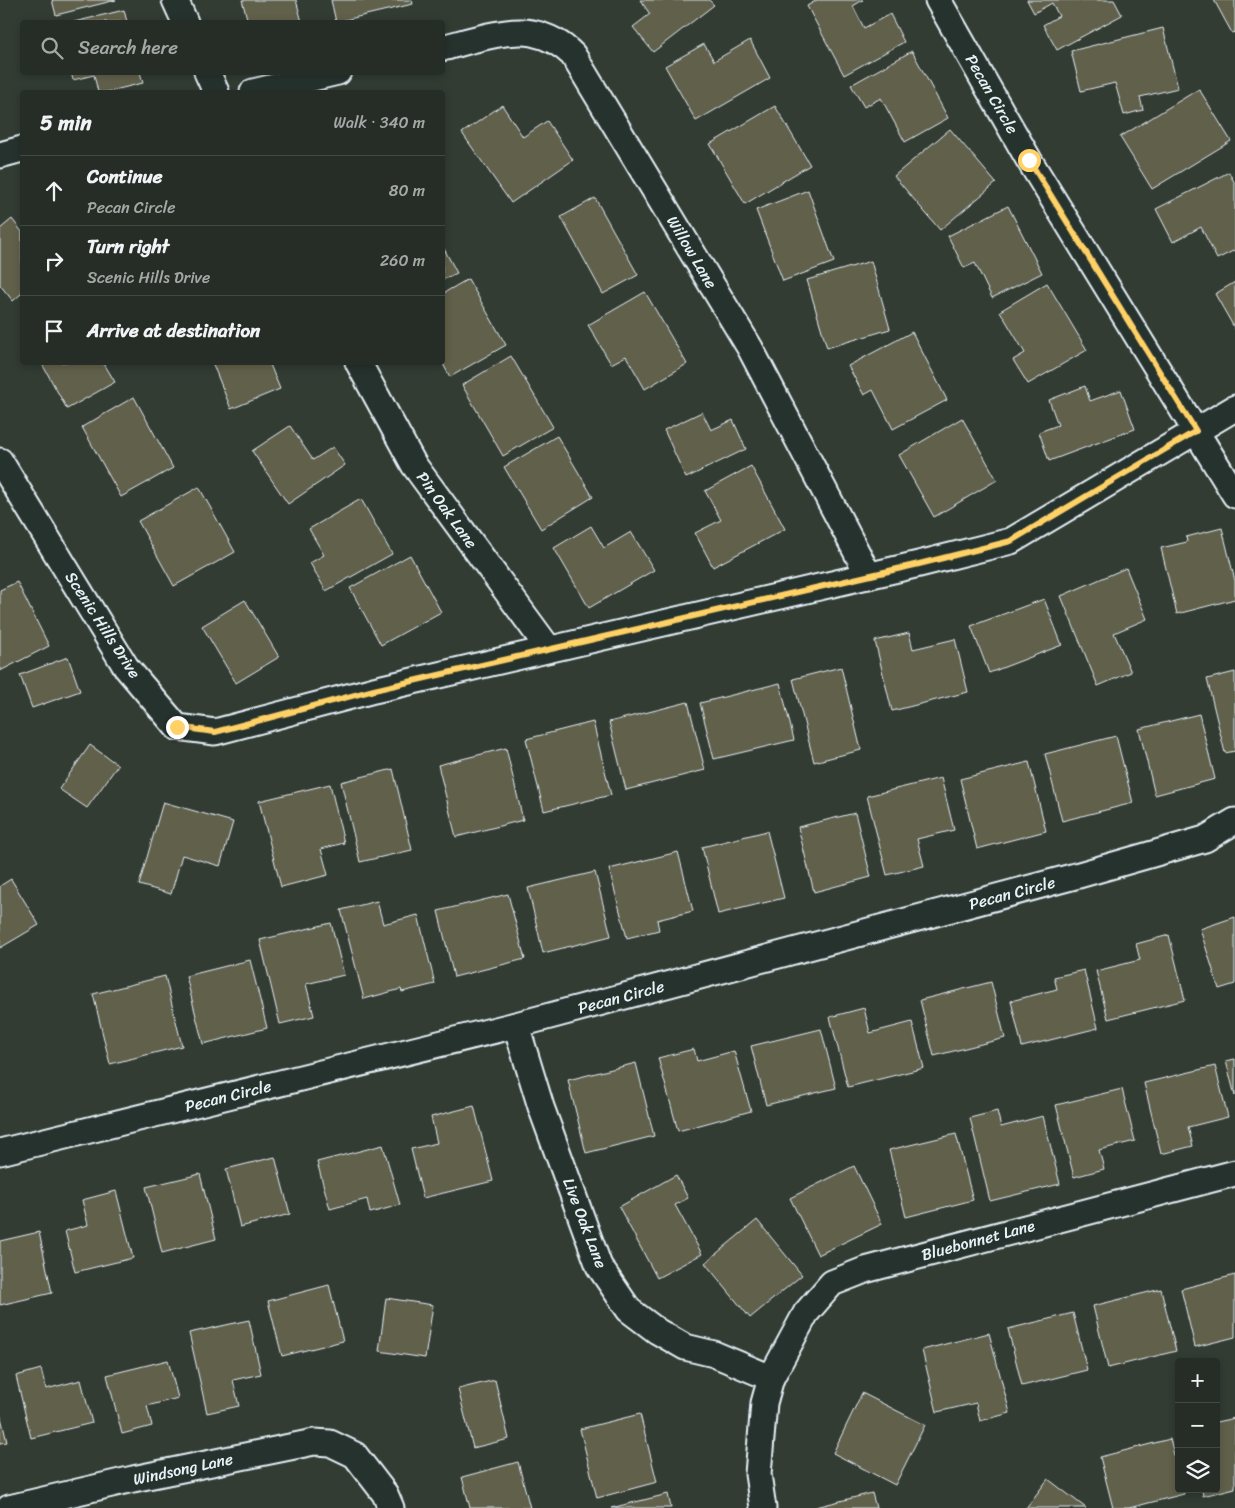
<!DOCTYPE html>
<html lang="en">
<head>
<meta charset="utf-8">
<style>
  :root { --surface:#262d26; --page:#323932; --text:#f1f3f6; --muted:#a4a8a7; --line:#424943 }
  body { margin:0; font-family:Sriracha,sans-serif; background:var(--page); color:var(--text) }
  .controls { position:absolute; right:15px; bottom:15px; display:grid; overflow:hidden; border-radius:5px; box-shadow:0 2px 8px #0003 }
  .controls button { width:45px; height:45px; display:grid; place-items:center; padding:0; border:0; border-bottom:1px solid var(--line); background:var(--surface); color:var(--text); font:25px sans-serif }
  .stop { position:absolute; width:15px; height:15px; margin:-11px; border:4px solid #ffd166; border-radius:50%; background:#fff }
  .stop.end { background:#ffd166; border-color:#fff; box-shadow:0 1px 5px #0008 }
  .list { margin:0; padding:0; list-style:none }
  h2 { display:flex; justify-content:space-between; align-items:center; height:65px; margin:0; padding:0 20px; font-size:21px }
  h2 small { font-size:16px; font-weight:400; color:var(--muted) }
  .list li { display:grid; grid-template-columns:32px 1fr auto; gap:15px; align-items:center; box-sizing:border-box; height:70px; padding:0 20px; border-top:1px solid var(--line) }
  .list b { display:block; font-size:19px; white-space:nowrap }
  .list p { margin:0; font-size:16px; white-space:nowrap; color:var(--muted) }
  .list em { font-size:16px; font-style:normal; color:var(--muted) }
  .icon { flex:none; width:28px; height:28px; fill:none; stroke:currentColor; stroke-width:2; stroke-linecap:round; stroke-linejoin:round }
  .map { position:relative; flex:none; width:1235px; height:1508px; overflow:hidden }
  .search { position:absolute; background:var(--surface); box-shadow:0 2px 8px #0003; left:20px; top:20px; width:425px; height:55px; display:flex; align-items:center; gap:12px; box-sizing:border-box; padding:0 18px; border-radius:5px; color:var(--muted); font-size:19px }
  .panel { position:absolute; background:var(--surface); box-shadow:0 2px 8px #0003; left:20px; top:90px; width:425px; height:275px; border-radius:5px }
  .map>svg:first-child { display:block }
  .building { fill:#61604c; stroke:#e8f1f8 }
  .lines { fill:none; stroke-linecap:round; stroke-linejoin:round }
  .street-casing { stroke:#e8f1f8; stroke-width:29 }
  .street { stroke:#26332d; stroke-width:25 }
  .route { stroke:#ffd166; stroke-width:6 }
  .labels { text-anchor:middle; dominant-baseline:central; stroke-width:5; stroke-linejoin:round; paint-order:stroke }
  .street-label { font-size:16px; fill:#e8f1f8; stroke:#26332d }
</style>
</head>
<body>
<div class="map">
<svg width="1235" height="1508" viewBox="0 0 1235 1508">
  <rect width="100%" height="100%" fill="#323c33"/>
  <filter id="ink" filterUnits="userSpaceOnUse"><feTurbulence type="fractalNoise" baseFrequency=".02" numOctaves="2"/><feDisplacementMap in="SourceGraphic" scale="10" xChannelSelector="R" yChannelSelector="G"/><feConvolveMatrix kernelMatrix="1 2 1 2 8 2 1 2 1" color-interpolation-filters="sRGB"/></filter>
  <g filter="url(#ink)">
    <!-- building -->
    <g class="building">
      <polygon points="52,0 116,0 56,15"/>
      <polygon points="242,0 296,0 302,22 248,22"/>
      <polygon points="331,0 412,0 413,4 336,22"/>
      <polygon points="640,0 709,0 714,5 653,52 633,27 650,14"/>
      <polygon points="817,0 863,0 853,6 864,28 890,14 904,42 844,75 807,6"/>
      <polygon points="1027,0 1114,0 1122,15 1057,50 1043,25 1059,16 1052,3 1034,13"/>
      <polygon points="1214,0 1235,0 1235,32 1232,33"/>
      <polygon points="124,10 127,22 74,22"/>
      <polygon points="1163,28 1178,88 1140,97 1143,110 1124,115 1115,83 1081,91 1071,51"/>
      <polygon points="750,40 770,78 696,121 665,66 704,44 714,61"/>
      <polygon points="912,51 948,118 905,142 881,98 864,107 851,85"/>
      <polygon points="71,72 140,72 143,83 106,92 98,92 94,75 73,80"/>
      <polygon points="1199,89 1231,141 1152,189 1120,137"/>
      <polygon points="502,105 523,137 547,121 573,160 511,203 462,133"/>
      <polygon points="775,106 810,165 745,204 710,144"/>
      <polygon points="950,129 996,183 940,230 894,176"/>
      <polygon points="1229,172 1235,184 1235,250 1217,259 1201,227 1173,242 1156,209"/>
      <polygon points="808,190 834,262 783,281 756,210"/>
      <polygon points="595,198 638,275 603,294 561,217"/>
      <polygon points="1008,206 1042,273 992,298 975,263 964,268 948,236"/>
      <polygon points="12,219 22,232 22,293 13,301 0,285 0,229"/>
      <polygon points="442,245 457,273 442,280"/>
      <polygon points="871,261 890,329 827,348 807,280"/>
      <polygon points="468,279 506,345 450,377 442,362 442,294"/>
      <polygon points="1235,282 1235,329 1215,294"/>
      <polygon points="1047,283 1087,350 1028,384 1013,360 1025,353 1000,311"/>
      <polygon points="645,292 687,364 645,389 626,356 611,364 588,325"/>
      <polygon points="912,332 947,400 893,429 873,390 864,395 848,366"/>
      <polygon points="511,356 553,427 503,456 462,385"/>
      <polygon points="41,362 103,362 115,382 67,409"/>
      <polygon points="212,362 269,362 280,389 231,409"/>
      <polygon points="1085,386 1090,401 1121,390 1135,429 1049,461 1039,432 1058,425 1049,400"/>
      <polygon points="134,397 173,468 121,497 82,427"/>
      <polygon points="702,412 711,430 733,420 746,449 686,478 664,430"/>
      <polygon points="962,418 997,480 934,517 899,455"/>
      <polygon points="290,426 313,460 333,447 345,465 288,504 252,451"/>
      <polygon points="557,436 593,497 541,529 504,467"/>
      <polygon points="751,466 785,529 713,567 695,533 721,520 705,491"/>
      <polygon points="199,487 235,552 174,586 138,521"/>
      <polygon points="361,499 392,554 326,591 310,563 324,555 309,529"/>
      <polygon points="591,526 604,548 631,532 654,570 589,608 554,548"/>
      <polygon points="1222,528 1235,581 1235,599 1177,614 1161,548 1187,542 1186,537"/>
      <polygon points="410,555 441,612 381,645 350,588"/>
      <polygon points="1126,568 1147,619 1114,633 1131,672 1098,686 1061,596"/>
      <polygon points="17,582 49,646 0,671 0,590"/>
      <polygon points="1044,599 1062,645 989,673 971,626"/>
      <polygon points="245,600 279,657 236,683 202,626"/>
      <polygon points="909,633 913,649 955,639 968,692 892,711 875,641"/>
      <polygon points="68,657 80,691 32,708 20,675"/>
      <polygon points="841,667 861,750 814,762 793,679"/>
      <polygon points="1235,672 1235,751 1225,753 1207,679"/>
      <polygon points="780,683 794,740 714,759 700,703"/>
      <polygon points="688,702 705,770 626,790 609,722"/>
      <polygon points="1199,714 1215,779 1155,795 1139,729"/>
      <polygon points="593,722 611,795 544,811 526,739"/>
      <polygon points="1116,736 1133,803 1062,821 1045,754"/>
      <polygon points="90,745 118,765 87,808 59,789"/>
      <polygon points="506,748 523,820 456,837 438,765"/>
      <polygon points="1029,762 1046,831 977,849 960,779"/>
      <polygon points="393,769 412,850 360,862 341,782"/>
      <polygon points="941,778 954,830 917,839 924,866 887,875 867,796"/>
      <polygon points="330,784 344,843 321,849 328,875 281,887 259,801"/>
      <polygon points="163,802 233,822 220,866 182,855 171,894 139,885"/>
      <polygon points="855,813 871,877 814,892 798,827"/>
      <polygon points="767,831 784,898 718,914 702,847"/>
      <polygon points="678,852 693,911 657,920 659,930 627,938 609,869"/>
      <polygon points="595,872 611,936 543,953 528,888"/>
      <polygon points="11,879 39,925 0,948 0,886"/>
      <polygon points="508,894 525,959 454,977 438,911"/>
      <polygon points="377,901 383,924 418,915 435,984 402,992 401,989 364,999 341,910"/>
      <polygon points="1235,917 1235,984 1219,989 1200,929"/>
      <polygon points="331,923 344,975 306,984 314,1016 280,1024 260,940"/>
      <polygon points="1169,935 1185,1000 1108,1019 1096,971 1140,960 1136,944"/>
      <polygon points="250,960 267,1028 203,1044 186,976"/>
      <polygon points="1084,970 1098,1028 1022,1047 1011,1001 1057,989 1054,977"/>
      <polygon points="165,976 182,1046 110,1064 93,994"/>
      <polygon points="991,982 1005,1038 934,1056 920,1000"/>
      <polygon points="864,1008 870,1033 912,1022 924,1068 848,1087 830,1017"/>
      <polygon points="821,1029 836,1088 766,1105 751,1046"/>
      <polygon points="694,1049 697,1061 734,1051 751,1111 678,1131 658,1058"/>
      <polygon points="1235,1059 1235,1096 1226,1061"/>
      <polygon points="636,1063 654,1136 586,1153 568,1080"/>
      <polygon points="1215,1066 1228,1117 1188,1127 1193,1146 1161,1154 1144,1083"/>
      <polygon points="1122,1089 1135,1141 1099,1150 1104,1169 1074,1177 1056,1105"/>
      <polygon points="474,1106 493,1181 423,1198 411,1149 437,1143 431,1117"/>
      <polygon points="997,1111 1001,1127 1043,1116 1060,1184 990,1201 970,1118"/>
      <polygon points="956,1134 973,1200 906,1217 889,1150"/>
      <polygon points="383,1145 400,1205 370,1213 367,1199 330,1209 317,1162"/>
      <polygon points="275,1157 290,1214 240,1227 226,1169"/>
      <polygon points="854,1166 882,1224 818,1255 790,1198"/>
      <polygon points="200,1174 216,1239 162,1253 146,1187"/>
      <polygon points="676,1175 688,1198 675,1205 702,1254 657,1278 619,1207"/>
      <polygon points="116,1191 133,1258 75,1272 65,1231 88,1225 82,1200"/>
      <polygon points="757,1220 802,1275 750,1318 705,1263"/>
      <polygon points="39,1232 52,1293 0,1305 0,1241"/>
      <polygon points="1235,1275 1235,1337 1195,1347 1181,1289"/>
      <polygon points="329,1285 343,1341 282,1356 268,1301"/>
      <polygon points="1161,1289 1176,1351 1108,1368 1093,1306"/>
      <polygon points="386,1298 433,1305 425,1358 379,1351"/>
      <polygon points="1073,1313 1087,1370 1022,1386 1008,1329"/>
      <polygon points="249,1320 261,1374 233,1380 239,1406 207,1413 189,1333"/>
      <polygon points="989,1333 1010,1413 980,1421 976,1403 937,1412 922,1350"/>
      <polygon points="168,1360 178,1398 147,1406 152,1426 122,1434 107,1375"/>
      <polygon points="41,1369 46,1389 81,1380 92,1423 31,1438 16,1376"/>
      <polygon points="495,1380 509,1439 473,1448 458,1389"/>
      <polygon points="862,1393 925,1425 895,1485 833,1453"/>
      <polygon points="0,1413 7,1442 0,1443"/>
      <polygon points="640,1414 657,1482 597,1498 580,1429"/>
      <polygon points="1235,1418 1235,1488 1203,1496 1202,1489 1216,1489 1216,1422"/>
      <polygon points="1170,1439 1179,1474 1179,1489 1183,1489 1184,1494 1129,1508 1113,1508 1100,1457"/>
      <polygon points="518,1462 530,1508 470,1508 462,1477"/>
      <polygon points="1048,1479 1086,1508 1026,1508"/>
      <polygon points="872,1493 876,1508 817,1508 816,1507"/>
      <polygon points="668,1494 671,1508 611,1508"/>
    </g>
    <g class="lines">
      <defs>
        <g id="street">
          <polyline points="175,0 185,22"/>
          <polyline points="938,0 1029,160 1235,495"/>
          <path d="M442,48C466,42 508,28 532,33C547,36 562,44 573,55L750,348L869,576"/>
          <polyline points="207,72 216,92"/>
          <polyline points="253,92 338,72"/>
          <polyline points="0,155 22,149"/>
          <polyline points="358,362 414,465 549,649"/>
          <polyline points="0,461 126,667 177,727 215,732 374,690 919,564 1011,541 1235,408"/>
          <polyline points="516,1025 541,1107 599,1266 629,1310 657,1331 685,1347 714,1354 771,1378"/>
          <polyline points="0,1152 516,1025 1079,875 1205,839 1235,821"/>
          <polyline points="9,1508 133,1479 314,1442 330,1443 355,1455 385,1494 391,1508"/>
          <polyline points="763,1508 758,1474 764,1403 771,1378 806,1313 832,1283 865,1270 1235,1173"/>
        </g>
      </defs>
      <!-- street casing -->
      <use href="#street" class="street-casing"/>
      <!-- street -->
      <use href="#street" class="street"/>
    </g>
  </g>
  <g class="lines" filter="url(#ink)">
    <!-- route -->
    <polyline class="route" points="177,727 215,732 374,690 919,564 1011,541 1196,431 1029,160"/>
  </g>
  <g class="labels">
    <!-- street labels -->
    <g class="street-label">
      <text transform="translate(992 94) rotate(60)">Pecan Circle</text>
      <text transform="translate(692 252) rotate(59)">Willow Lane</text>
      <text transform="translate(447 510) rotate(54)">Pin Oak Lane</text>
      <text transform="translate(103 625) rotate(57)">Scenic Hills Drive</text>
      <text transform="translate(1012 893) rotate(-15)">Pecan Circle</text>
      <text transform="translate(621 997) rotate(-15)">Pecan Circle</text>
      <text transform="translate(228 1096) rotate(-14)">Pecan Circle</text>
      <text transform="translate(585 1223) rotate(69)">Live Oak Lane</text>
      <text transform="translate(978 1240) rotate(-15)">Bluebonnet Lane</text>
      <text transform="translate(183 1469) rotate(-12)">Windsong Lane</text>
    </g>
  </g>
</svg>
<div class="controls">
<button>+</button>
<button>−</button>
<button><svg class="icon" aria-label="layers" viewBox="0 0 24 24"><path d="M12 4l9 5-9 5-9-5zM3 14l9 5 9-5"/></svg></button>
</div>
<div class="stop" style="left:1029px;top:160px"></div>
<div class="stop end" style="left:177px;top:727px"></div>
<div class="search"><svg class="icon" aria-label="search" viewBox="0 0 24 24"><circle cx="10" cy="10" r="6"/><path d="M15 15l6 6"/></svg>Search here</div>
<section class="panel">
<h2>5 min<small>Walk · 340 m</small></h2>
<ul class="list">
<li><svg class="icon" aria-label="ahead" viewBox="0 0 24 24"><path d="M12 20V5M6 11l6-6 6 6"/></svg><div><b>Continue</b><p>Pecan Circle</p></div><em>80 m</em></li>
<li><svg class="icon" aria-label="right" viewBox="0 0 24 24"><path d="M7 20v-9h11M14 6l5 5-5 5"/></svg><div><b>Turn right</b><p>Scenic Hills Drive</p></div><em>260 m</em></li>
<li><svg class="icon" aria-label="arrive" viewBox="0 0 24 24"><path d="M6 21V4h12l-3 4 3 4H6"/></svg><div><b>Arrive at destination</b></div></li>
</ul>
</section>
</div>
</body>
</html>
